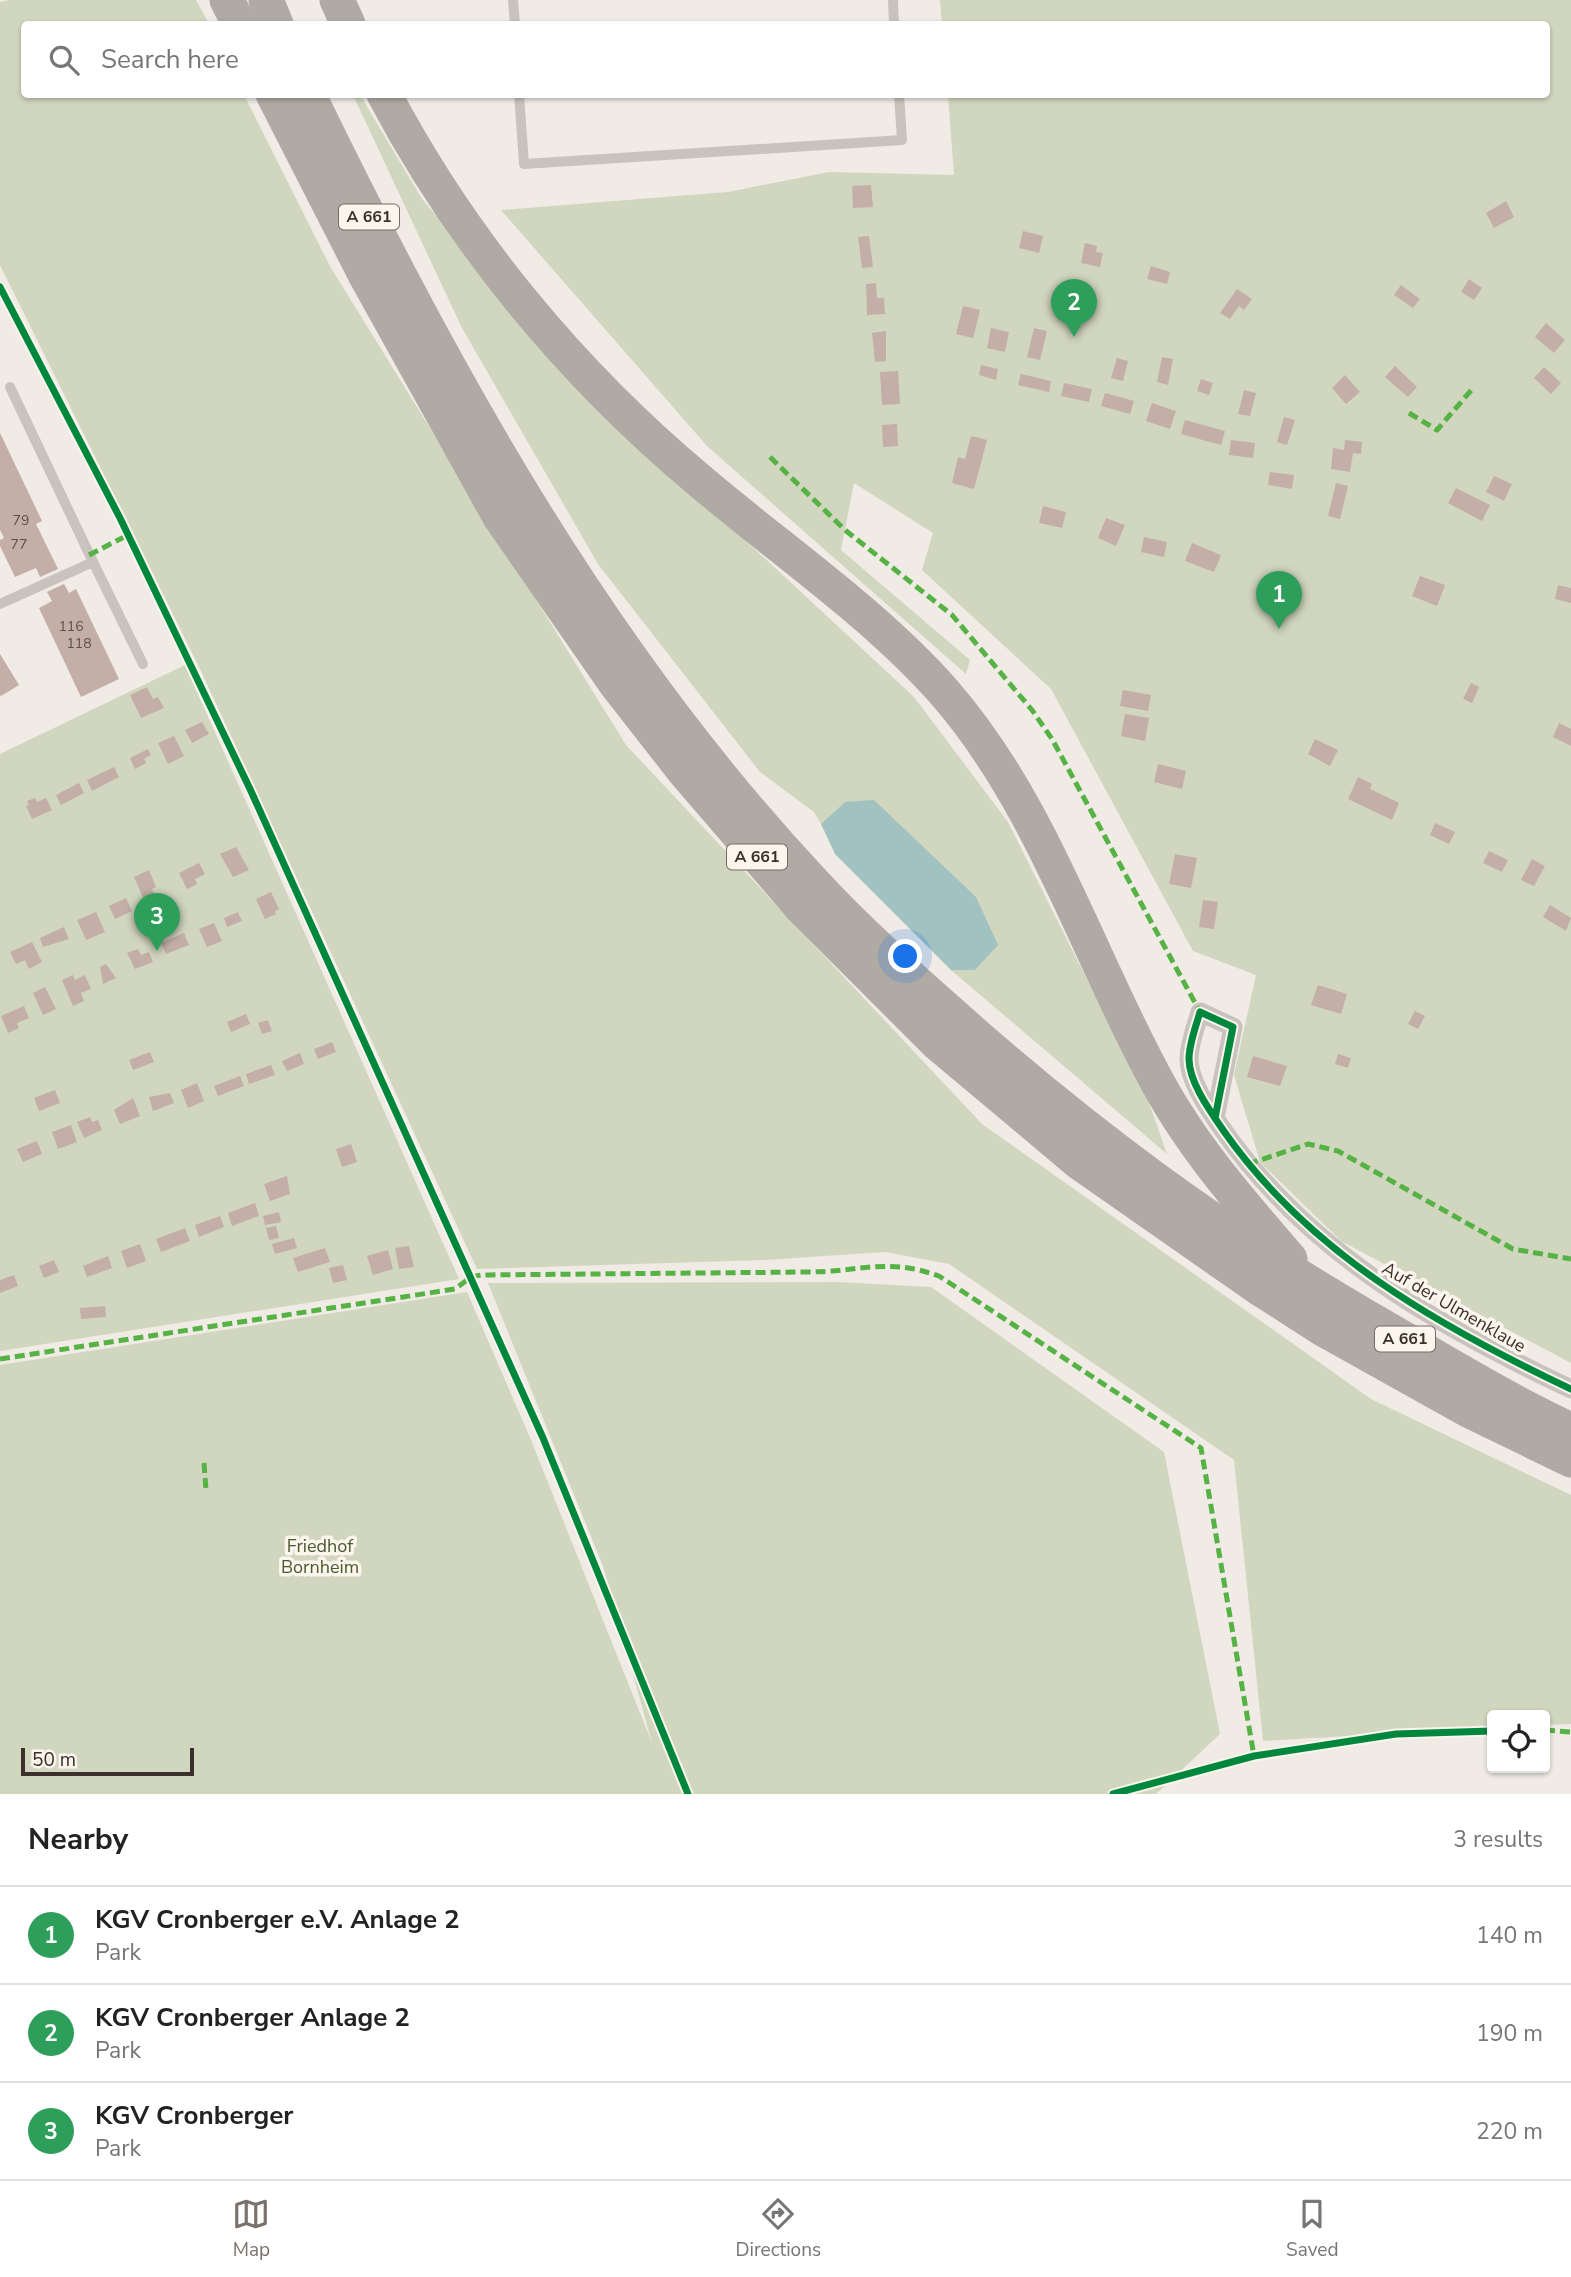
<!DOCTYPE html>
<html lang="en">
<head>
<meta charset="utf-8">
<style>
  :root { --surface:#fff; --page:#f6f6f6; --text:#222; --muted:#767676; --line:#e0e0e0; --accent:#7a716c }
  body { margin:0; font-family:"Nunito Sans",sans-serif; background:var(--page); color:var(--text) }
  .controls { position:absolute; right:21px; bottom:21px; display:grid; overflow:hidden; border-radius:7px; box-shadow:0 2px 5px #0004 }
  .controls button { width:63px; height:63px; display:grid; place-items:center; padding:0; border:0; border-bottom:2px solid var(--line); background:var(--surface); color:var(--text); font:35px sans-serif }
  .scale { position:absolute; left:21px; bottom:18px; width:173px; box-sizing:border-box; padding-left:7px; border:4px solid #3b302b; border-top:0; font-size:19px; line-height:24px; white-space:nowrap; color:#3b302b; -webkit-text-stroke:5px #fbf5ee; paint-order:stroke }
  .you { position:absolute; left:906px; top:957px; width:24px; height:24px; margin:-18px; border:5px solid #fff; border-radius:50%; background:#1a73e8; box-shadow:0 0 0 10px #1a73e833 }
  .badge { display:grid; place-items:center; width:46px; height:46px; border-radius:50%; background:var(--accent); color:#fff; font-size:23px; font-weight:700 }
  .pin { position:absolute; translate:-50% -58px; filter:drop-shadow(0 2px 4px #0008) }
  .pin::after { content:''; position:absolute; top:37px; width:24px; height:21px; background:inherit; clip-path:polygon(0 0,100% 0,50% 100%) }
  .list { margin:0; padding:0; list-style:none }
  h2 { display:flex; justify-content:space-between; align-items:center; height:91px; margin:0; padding:0 28px; font-size:30px }
  h2 small { font-size:23px; font-weight:400; color:var(--muted) }
  .list li { display:grid; grid-template-columns:46px 1fr auto; gap:21px; align-items:center; box-sizing:border-box; height:98px; padding:0 28px; border-top:2px solid var(--line) }
  .list b { display:block; font-size:26px; white-space:nowrap }
  .list p { margin:0; font-size:23px; white-space:nowrap; color:var(--muted) }
  .list em { font-size:23px; font-style:normal; color:var(--muted) }
  .icon { flex:none; width:38px; height:38px; fill:none; stroke:currentColor; stroke-width:2; stroke-linecap:round; stroke-linejoin:round }
  .map { position:relative; flex:none; width:1571px; height:1794px; overflow:hidden }
  .search { position:absolute; background:var(--surface); box-shadow:0 2px 5px #0004; left:21px; right:21px; top:21px; height:77px; display:flex; align-items:center; gap:18px; box-sizing:border-box; padding:0 24px; border-radius:7px; color:var(--muted); font-size:26px }
  .sheet { height:385px; background:var(--surface) }
  nav { display:flex; justify-content:space-around; align-items:center; box-sizing:border-box; height:98px; border-top:2px solid var(--line); background:var(--surface); font-size:19px; color:var(--muted) }
  nav a { display:grid; justify-items:center; gap:4px }
  nav .on { color:var(--accent) }
  .map>svg:first-child { display:block }
  .green { fill:#d1d6bf }
  .water { fill:#a1c2c1 }
  .building { fill:#c3afa7 }
  .lines { fill:none; stroke-linecap:round; stroke-linejoin:round }
  .service { stroke:#c9c3be; stroke-width:10 }
  .minor { stroke:#c9c3be; stroke-width:19 }
  .motorway { stroke:#afaaa4; stroke-width:35 }
  .quiet { stroke:#57b246; stroke-width:5; stroke-dasharray:10 5; stroke-linecap:butt }
  .cycleway-casing { stroke:#fbf5ee; stroke-width:11 }
  .cycleway { stroke:#00873e; stroke-width:7 }
  .labels { text-anchor:middle; dominant-baseline:central; stroke-width:7; stroke-linejoin:round; paint-order:stroke }
  .number-label { font-size:14px; fill:#5d504a }
  .shield { fill:#fbf5ee; stroke:#756b66; stroke-width:2 }
  .shield-label { font-size:16px; font-weight:bold; fill:#3b302b }
  .street-label { font-size:18px; fill:#3b302b; stroke:#fbf5ee }
  .park-label { font-size:18px; fill:#4a5a2e; stroke:#fbf5ee }
</style>
</head>
<body>
<div class="map">
<svg width="1571" height="1794" viewBox="0 0 1571 1794">
  <rect width="100%" height="100%" fill="#f0ebe5"/>
  <!-- green -->
  <g class="green">
    <polygon points="9,0 196,0 209,24 24,24 24,94 244,95 331,268 626,745 982,1124 1371,1399 1571,1495 1571,1724 1545,1725 1545,1715 1492,1715 1492,1728 1263,1741 1234,1460 949,1264 885,1252 765,1260 477,1269 200,669 0,265 0,2"/>
    <polygon points="940,0 1571,0 1571,1363 1341,1241 1260,1162 1234,1075 1256,975 1193,951 1051,689 922,570 933,533 854,483 841,550 970,660 966,674 707,446 501,210 728,192 829,172 954,175 948,95 1546,94 1546,24 942,24"/>
    <polygon points="353,95 360,95 422,199 606,411 914,697 1008,822 1149,1103 1167,1154 951,970 975,970 845,802 821,824 814,812 760,772 598,564 462,328"/>
    <polygon points="185,665 459,1279 0,1351 0,754"/>
    <polygon points="838,1282 931,1287 1164,1452 1220,1734 1156,1794 0,1794 0,1365 467,1292 531,1440 652,1743 603,1566 488,1283"/>
  </g>
  <!-- water -->
  <polygon class="water" points="874,800 976,897 998,945 975,970 951,970 835,854 821,824 845,802"/>
  <!-- building -->
  <g class="building">
    <polygon points="871,185 873,207 853,208 852,186"/>
    <polygon points="1506,201 1514,217 1494,228 1486,213"/>
    <polygon points="1023,231 1043,236 1039,253 1019,248"/>
    <polygon points="869,236 873,267 862,268 858,237"/>
    <polygon points="1085,243 1097,246 1096,252 1103,253 1100,267 1081,263"/>
    <polygon points="1151,266 1170,272 1167,284 1147,279"/>
    <polygon points="1469,279 1482,288 1474,300 1461,292"/>
    <polygon points="876,283 877,298 884,298 885,314 867,315 866,284"/>
    <polygon points="1401,285 1420,299 1413,308 1394,295"/>
    <polygon points="1237,289 1252,299 1244,310 1239,306 1230,319 1220,313"/>
    <polygon points="963,306 980,310 973,338 956,334"/>
    <polygon points="1546,323 1565,340 1554,353 1535,337"/>
    <polygon points="991,328 1009,332 1005,352 987,348"/>
    <polygon points="1034,328 1047,331 1040,360 1027,357"/>
    <polygon points="886,331 886,361 875,362 872,333"/>
    <polygon points="1162,357 1173,359 1168,385 1157,382"/>
    <polygon points="1117,358 1128,361 1123,381 1111,378"/>
    <polygon points="981,365 998,369 996,380 979,375"/>
    <polygon points="1395,366 1417,387 1408,397 1385,377"/>
    <polygon points="1544,367 1561,383 1551,394 1534,378"/>
    <polygon points="898,371 900,404 882,405 880,372"/>
    <polygon points="1021,374 1051,381 1049,392 1018,385"/>
    <polygon points="1345,375 1360,392 1346,404 1332,388"/>
    <polygon points="1201,379 1213,383 1209,395 1197,391"/>
    <polygon points="1064,383 1092,389 1089,402 1061,396"/>
    <polygon points="1244,390 1256,393 1250,416 1238,414"/>
    <polygon points="1105,393 1134,401 1130,414 1101,406"/>
    <polygon points="1152,403 1176,411 1170,429 1146,421"/>
    <polygon points="1284,417 1295,420 1287,445 1277,442"/>
    <polygon points="1185,420 1225,431 1221,445 1181,434"/>
    <polygon points="897,424 898,446 883,447 882,425"/>
    <polygon points="0,433 42,521 36,524 58,569 40,577 36,568 15,577 0,546 0,540 4,538 0,530"/>
    <polygon points="971,436 987,440 974,489 952,483 958,457 965,459"/>
    <polygon points="1231,440 1255,443 1253,458 1229,455"/>
    <polygon points="1345,440 1362,442 1361,454 1353,453 1350,472 1331,469 1333,448 1344,450"/>
    <polygon points="1270,472 1294,475 1292,489 1268,485"/>
    <polygon points="1494,476 1512,484 1504,501 1486,492"/>
    <polygon points="1336,483 1348,486 1340,519 1328,516"/>
    <polygon points="1456,488 1490,505 1482,521 1448,503"/>
    <polygon points="1043,506 1066,512 1062,528 1039,523"/>
    <polygon points="1106,518 1125,525 1116,546 1098,538"/>
    <polygon points="1144,537 1167,542 1164,557 1141,552"/>
    <polygon points="1192,543 1221,555 1214,572 1185,561"/>
    <polygon points="1420,576 1445,585 1437,606 1412,596"/>
    <polygon points="64,584 69,593 76,589 119,679 81,697 39,608 52,601 47,592"/>
    <polygon points="1558,585 1571,588 1571,603 1555,599"/>
    <polygon points="0,654 19,685 1,696 0,695"/>
    <polygon points="1471,683 1479,687 1472,703 1463,699"/>
    <polygon points="147,687 153,699 158,697 164,708 141,718 130,695"/>
    <polygon points="1123,690 1151,695 1148,711 1120,706"/>
    <polygon points="1125,714 1149,718 1145,741 1121,736"/>
    <polygon points="202,722 209,734 192,743 185,730"/>
    <polygon points="1559,723 1571,729 1571,746 1553,737"/>
    <polygon points="174,736 184,756 168,764 158,743"/>
    <polygon points="1315,739 1338,750 1330,766 1308,754"/>
    <polygon points="148,749 151,755 144,759 146,763 135,769 130,758"/>
    <polygon points="1158,764 1186,771 1182,789 1154,782"/>
    <polygon points="114,767 119,777 92,791 87,780"/>
    <polygon points="1358,777 1372,784 1370,789 1399,803 1392,820 1348,799"/>
    <polygon points="79,783 84,793 61,805 56,795"/>
    <polygon points="35,798 37,802 46,798 52,810 32,819 26,806 29,805 27,801"/>
    <polygon points="1435,823 1455,832 1449,844 1430,835"/>
    <polygon points="236,847 249,870 233,877 220,854"/>
    <polygon points="1489,851 1508,860 1502,872 1483,863"/>
    <polygon points="1175,854 1197,858 1191,888 1169,884"/>
    <polygon points="1532,859 1545,866 1534,886 1521,880"/>
    <polygon points="199,863 205,874 195,879 197,884 187,889 179,873"/>
    <polygon points="149,870 156,887 152,889 155,895 144,900 134,877"/>
    <polygon points="271,892 279,909 275,911 276,914 265,919 256,899"/>
    <polygon points="126,898 132,911 115,919 109,906"/>
    <polygon points="1203,900 1218,902 1214,929 1199,927"/>
    <polygon points="1550,905 1571,918 1566,931 1543,917"/>
    <polygon points="96,912 105,932 86,940 77,920"/>
    <polygon points="238,912 242,921 227,927 224,918"/>
    <polygon points="214,923 222,941 207,947 199,929"/>
    <polygon points="64,927 69,939 43,947 40,938"/>
    <polygon points="184,933 189,945 166,954 161,943"/>
    <polygon points="32,942 42,962 29,969 25,960 16,964 10,952"/>
    <polygon points="138,949 141,955 149,952 153,962 135,969 127,953"/>
    <polygon points="106,964 116,978 103,984 100,967"/>
    <polygon points="73,975 75,980 85,975 91,989 81,993 84,1001 73,1006 62,980"/>
    <polygon points="1318,985 1347,994 1341,1014 1311,1005"/>
    <polygon points="45,987 56,1009 43,1015 33,993"/>
    <polygon points="24,1006 29,1018 17,1023 19,1028 8,1033 1,1016"/>
    <polygon points="1415,1011 1425,1016 1418,1029 1408,1024"/>
    <polygon points="246,1014 250,1024 231,1032 227,1022"/>
    <polygon points="268,1020 272,1031 262,1034 258,1023"/>
    <polygon points="332,1042 336,1052 318,1059 314,1049"/>
    <polygon points="150,1052 154,1062 133,1070 129,1060"/>
    <polygon points="300,1053 304,1064 287,1071 282,1061"/>
    <polygon points="1338,1054 1351,1058 1348,1068 1335,1064"/>
    <polygon points="1253,1056 1287,1066 1280,1086 1247,1077"/>
    <polygon points="271,1065 275,1075 249,1084 246,1074"/>
    <polygon points="240,1076 244,1086 218,1096 214,1086"/>
    <polygon points="197,1083 204,1101 188,1108 181,1090"/>
    <polygon points="55,1090 60,1103 39,1111 34,1098"/>
    <polygon points="170,1093 174,1103 153,1111 149,1097"/>
    <polygon points="133,1098 140,1116 120,1124 114,1110"/>
    <polygon points="90,1117 92,1122 98,1120 102,1130 84,1138 77,1122"/>
    <polygon points="71,1125 77,1142 58,1149 52,1132"/>
    <polygon points="37,1141 42,1154 23,1162 17,1149"/>
    <polygon points="351,1144 357,1162 342,1167 336,1149"/>
    <polygon points="287,1176 290,1194 270,1201 264,1184"/>
    <polygon points="255,1203 259,1216 232,1226 228,1213"/>
    <polygon points="279,1212 281,1222 265,1225 263,1216"/>
    <polygon points="220,1216 224,1227 199,1237 195,1225"/>
    <polygon points="276,1226 279,1238 269,1240 266,1228"/>
    <polygon points="185,1228 190,1241 161,1252 156,1239"/>
    <polygon points="294,1238 297,1248 275,1254 272,1244"/>
    <polygon points="140,1244 146,1261 127,1268 121,1251"/>
    <polygon points="409,1246 414,1267 399,1269 395,1248"/>
    <polygon points="325,1248 330,1262 298,1272 293,1258"/>
    <polygon points="388,1250 393,1269 373,1275 367,1256"/>
    <polygon points="108,1256 112,1268 87,1277 83,1266"/>
    <polygon points="54,1260 59,1272 44,1278 39,1266"/>
    <polygon points="343,1265 347,1280 333,1283 329,1268"/>
    <polygon points="14,1275 18,1286 0,1293 0,1280"/>
    <polygon points="105,1306 106,1317 81,1319 80,1308"/>
  </g>
  <g class="lines">
    <!-- service -->
    <g class="service">
      <polyline points="513,0 515,24"/>
      <polyline points="893,0 894,24"/>
      <polyline points="519,94 524,164 902,140 899,94"/>
      <polyline points="93,562 143,664"/>
      <polyline points="0,604 93,562 10,387"/>
    </g>
    <!-- minor -->
    <path class="minor" d="M1215,1118L1233,1027L1200,1012C1196,1026 1189,1044 1189,1059C1189,1082 1210,1111 1223,1130C1309,1253 1438,1326 1571,1389"/>
    <!-- motorway -->
    <g class="motorway">
      <polyline points="227,0 239,24"/>
      <polyline points="266,0 276,24"/>
      <polyline points="337,0 348,24"/>
      <polyline points="273,94 366,276 500,517 616,684 684,771 802,908 936,1042 1080,1163 1259,1288 1323,1329 1468,1410 1571,1460"/>
      <path d="M308,94C444,374 596,650 810,879C855,928 904,972 954,1016C1084,1132 1214,1228 1365,1316C1433,1355 1500,1397 1571,1430"/>
      <path d="M384,94C462,242 572,374 700,481C781,550 873,612 944,692C1040,802 1084,945 1152,1072C1188,1142 1239,1200 1290,1259"/>
    </g>
    <!-- quiet -->
    <g class="quiet">
      <polyline points="1409,413 1437,430 1474,387"/>
      <polyline points="770,457 845,530 952,615 1032,710 1052,739 1200,1012"/>
      <polyline points="89,555 128,535"/>
      <polyline points="1248,1164 1308,1144 1338,1151 1513,1249 1571,1259"/>
      <path d="M0,1359L455,1289L471,1277L481,1275C590,1274 699,1273 807,1272C860,1272 886,1257 939,1276L1201,1448L1254,1756"/>
      <polyline points="204,1463 206,1490"/>
      <polyline points="1545,1730 1571,1732"/>
    </g>
    <defs>
      <g id="cycleway">
        <polyline points="0,287 120,518 250,789 543,1438 688,1794"/>
        <path d="M1215,1118L1233,1027L1200,1012C1196,1026 1189,1044 1189,1059C1189,1082 1210,1111 1223,1130C1309,1253 1438,1326 1571,1389"/>
        <polyline points="1113,1794 1254,1756 1396,1734 1492,1731"/>
      </g>
    </defs>
    <!-- cycleway casing -->
    <use href="#cycleway" class="cycleway-casing"/>
    <!-- cycleway -->
    <use href="#cycleway" class="cycleway"/>
  </g>
  <g class="labels">
    <!-- number labels -->
    <g class="number-label">
      <text x="21" y="520">79</text>
      <text x="19" y="544">77</text>
      <text x="71" y="626">116</text>
      <text x="79" y="643">118</text>
    </g>
    <!-- shield labels -->
    <g class="shield">
      <rect x="339" y="204.5" width="60" height="25" rx="5"/>
      <rect x="727" y="844.5" width="60" height="25" rx="5"/>
      <rect x="1375" y="1326.5" width="60" height="25" rx="5"/>
    </g>
    <g class="shield-label">
      <text x="369" y="217">A 661</text>
      <text x="757" y="857">A 661</text>
      <text x="1405" y="1339">A 661</text>
    </g>
    <!-- street labels -->
    <g class="street-label">
      <text transform="translate(1454 1307) rotate(30)">Auf der Ulmenklaue</text>
    </g>
    <!-- park labels -->
    <g class="park-label">
      <text x="320" y="1546">Friedhof<tspan x="320" dy="21">Bornheim</tspan></text>
    </g>
  </g>
</svg>
<div class="controls">
<button><svg class="icon" aria-label="locate" viewBox="0 0 24 24"><circle cx="12" cy="12" r="6"/><path d="M12 2v4M12 18v4M2 12h4M18 12h4"/></svg></button>
</div>
<div class="scale">50 m</div>
<div class="you"></div>
<div class="pin badge" style="left:1279px;top:629px;background:#2e9e5b">1</div>
<div class="pin badge" style="left:1074px;top:337px;background:#2e9e5b">2</div>
<div class="pin badge" style="left:157px;top:951px;background:#2e9e5b">3</div>
<div class="search"><svg class="icon" aria-label="search" viewBox="0 0 24 24"><circle cx="10" cy="10" r="6"/><path d="M15 15l6 6"/></svg>Search here</div>
</div>
<section class="sheet">
<h2>Nearby<small>3 results</small></h2>
<ul class="list">
<li><span class="badge" style="background:#2e9e5b">1</span><div><b>KGV Cronberger e.V. Anlage 2</b><p>Park</p></div><em>140 m</em></li>
<li><span class="badge" style="background:#2e9e5b">2</span><div><b>KGV Cronberger Anlage 2</b><p>Park</p></div><em>190 m</em></li>
<li><span class="badge" style="background:#2e9e5b">3</span><div><b>KGV Cronberger</b><p>Park</p></div><em>220 m</em></li>
</ul>
</section>
<nav>
<a class="on"><svg class="icon" aria-label="map" viewBox="0 0 24 24"><path d="M3 6l6-2 6 2 6-2v14l-6 2-6-2-6 2zM9 4v14M15 6v14"/></svg>Map</a>
<a><svg class="icon" aria-label="directions" viewBox="0 0 24 24"><path d="M12 3l9 9-9 9-9-9zM9 14v-3h6M13 9l2 2-2 2"/></svg>Directions</a>
<a><svg class="icon" aria-label="saved" viewBox="0 0 24 24"><path d="M7 4h10v16l-5-4-5 4z"/></svg>Saved</a>
</nav>
</body>
</html>
